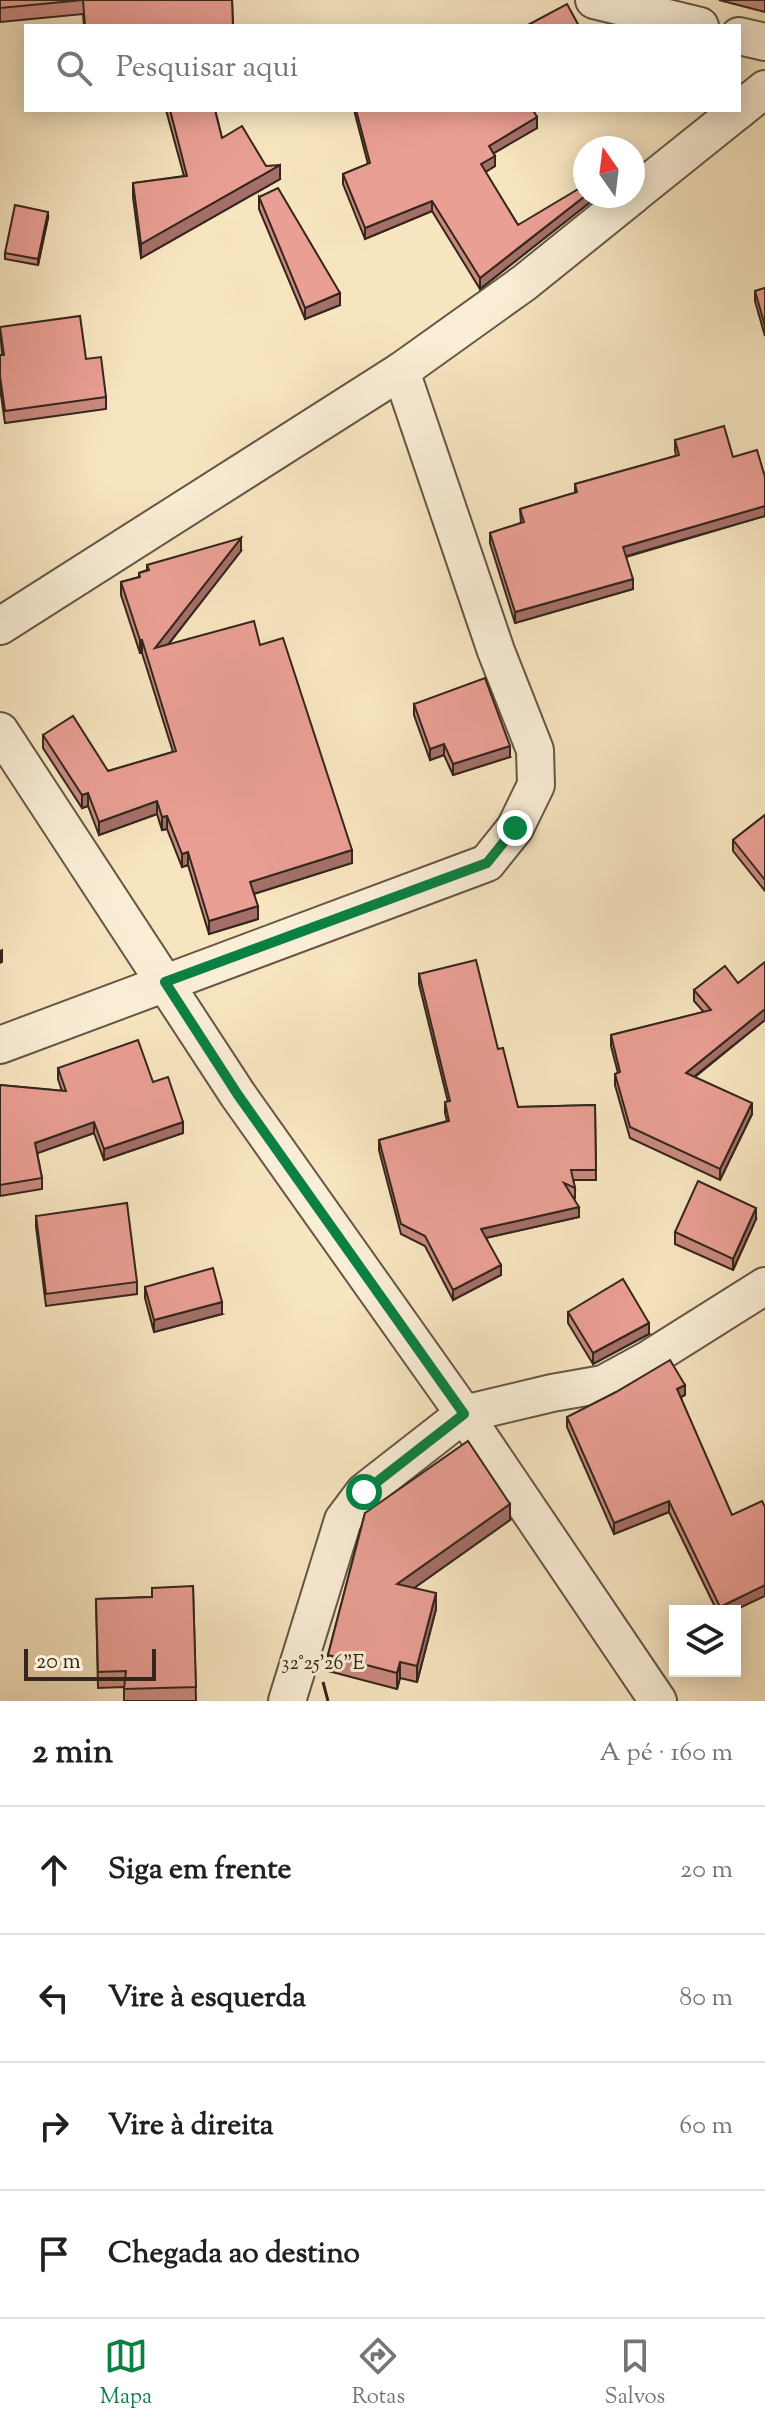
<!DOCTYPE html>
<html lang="pt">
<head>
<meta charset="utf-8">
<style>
  :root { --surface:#fff; --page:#f6f6f6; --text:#202124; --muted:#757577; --line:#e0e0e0; --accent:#0b8043 }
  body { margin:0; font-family:"Sorts Mill Goudy",serif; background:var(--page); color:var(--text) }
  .controls { position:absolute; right:24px; bottom:24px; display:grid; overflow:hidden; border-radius:0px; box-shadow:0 4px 20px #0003 }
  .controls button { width:72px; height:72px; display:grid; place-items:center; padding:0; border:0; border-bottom:2px solid var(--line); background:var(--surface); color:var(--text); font:40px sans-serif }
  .compass { position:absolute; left:573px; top:136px; width:72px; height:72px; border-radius:50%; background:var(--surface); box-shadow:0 4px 20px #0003; rotate:346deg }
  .scale { position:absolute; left:24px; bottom:20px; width:132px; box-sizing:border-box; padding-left:8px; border:4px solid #34261d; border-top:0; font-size:22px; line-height:28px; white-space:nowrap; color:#34261d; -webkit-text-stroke:6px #faeed6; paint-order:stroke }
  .stop { position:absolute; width:24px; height:24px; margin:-18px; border:6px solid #0b8043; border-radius:50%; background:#fff }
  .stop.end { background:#0b8043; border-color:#fff; box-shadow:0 2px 8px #0008 }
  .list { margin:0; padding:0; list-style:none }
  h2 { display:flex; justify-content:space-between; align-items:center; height:104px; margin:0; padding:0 32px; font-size:34px }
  h2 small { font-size:26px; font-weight:400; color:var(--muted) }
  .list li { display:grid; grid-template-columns:52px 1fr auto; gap:24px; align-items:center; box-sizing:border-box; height:128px; padding:0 32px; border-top:2px solid var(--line) }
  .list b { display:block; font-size:30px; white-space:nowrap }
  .list em { font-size:26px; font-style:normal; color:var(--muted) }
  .icon { flex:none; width:44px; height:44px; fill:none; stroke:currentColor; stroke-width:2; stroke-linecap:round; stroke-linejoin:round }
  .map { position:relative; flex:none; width:765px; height:1701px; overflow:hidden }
  .search { position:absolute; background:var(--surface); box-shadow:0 4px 20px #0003; left:24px; right:24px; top:24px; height:88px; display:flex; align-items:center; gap:20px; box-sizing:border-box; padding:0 28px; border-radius:0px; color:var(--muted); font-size:30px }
  .sheet { height:616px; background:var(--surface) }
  nav { display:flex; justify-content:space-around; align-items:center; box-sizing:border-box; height:112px; border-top:2px solid var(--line); background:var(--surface); font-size:22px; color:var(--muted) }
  nav a { display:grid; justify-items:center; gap:4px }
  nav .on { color:var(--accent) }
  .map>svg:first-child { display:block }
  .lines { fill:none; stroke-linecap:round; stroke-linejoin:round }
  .street-casing { stroke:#655646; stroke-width:40 }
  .street { stroke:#faeed6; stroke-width:36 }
  .wall { fill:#c9897f; stroke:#34261d; stroke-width:2 }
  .shaded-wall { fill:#a46f68; stroke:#34261d; stroke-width:2 }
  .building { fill:#ea9f94; stroke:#34261d; stroke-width:2 }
  .route { stroke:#0b8043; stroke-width:10 }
  .ticks { fill:none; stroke:#34261d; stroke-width:3 }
  .ticks-label { font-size:20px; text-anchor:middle; fill:#34261d; stroke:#faeed6; stroke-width:6; stroke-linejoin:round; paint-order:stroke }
</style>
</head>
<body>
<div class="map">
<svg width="765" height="1701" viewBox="0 0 765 1701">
  <rect width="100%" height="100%" fill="#f7e5c0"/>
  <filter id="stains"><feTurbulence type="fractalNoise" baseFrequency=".0025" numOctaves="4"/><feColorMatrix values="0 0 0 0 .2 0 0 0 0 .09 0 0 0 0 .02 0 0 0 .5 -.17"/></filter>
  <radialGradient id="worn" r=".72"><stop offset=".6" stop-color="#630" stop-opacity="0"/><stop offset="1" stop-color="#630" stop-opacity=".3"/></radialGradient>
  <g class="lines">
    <defs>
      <g id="street">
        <polyline points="594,0 700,26"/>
        <polyline points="739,36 765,42"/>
        <polyline points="739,110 765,89"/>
        <polyline points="633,195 739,110"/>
        <polyline points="0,626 401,371 524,283 632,196"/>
        <polyline points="0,731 238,1095 464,1414 658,1701"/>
        <polyline points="0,1045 487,863 515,828 536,785 535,750 496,651 401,371"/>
        <polyline points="287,1701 343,1520 364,1492 464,1414 552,1393 603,1384 649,1359 765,1286"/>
      </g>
    </defs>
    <!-- street casing -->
    <use href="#street" class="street-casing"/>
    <!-- street -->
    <use href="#street" class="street"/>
  </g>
  <!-- wall -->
  <g class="wall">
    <polygon points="0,0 232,0 233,26 84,26 83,14 0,22"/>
    <polygon points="719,0 765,0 765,12"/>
    <polygon points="166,110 215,110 222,138 266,166 280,179 141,258 133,197 133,183 184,176"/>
    <polygon points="354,110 533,110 537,128 493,153 495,166 485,172 518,225 585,196 598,196 480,289 432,211 365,239 343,184 343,174 368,164"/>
    <polygon points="259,197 340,305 305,319 259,209"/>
    <polygon points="48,218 38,265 5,259 5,253"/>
    <polygon points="765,288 765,336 755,301 755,291"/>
    <polygon points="0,327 86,359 106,397 106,409 5,423 0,388 0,355 2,355"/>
    <polygon points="675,440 733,457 765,477 765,516 626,557 633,589 515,623 490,543 490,533 521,523 520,509 575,493 575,484 676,456 675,450"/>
    <polygon points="241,551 168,645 260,645 352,863 254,894 258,919 209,934 188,865 182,867 167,829 162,830 157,814 99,835 88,806 82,808 43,748 43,735 108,771 173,752 142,653 140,653 121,595 121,582 139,577 139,573 147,570 147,565"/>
    <polygon points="414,704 510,757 453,775 444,755 430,760 414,715"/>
    <polygon points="765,815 765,891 733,851 733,840"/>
    <polygon points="419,974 498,1049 518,1107 595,1105 596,1180 573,1180 575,1188 575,1198 573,1197 579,1217 486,1238 501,1275 453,1300 425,1246 401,1234 379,1150 379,1140 447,1121 445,1113 445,1102 448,1102 419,984"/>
    <polygon points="694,990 765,1020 695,1077 752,1114 720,1180 630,1138 615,1085 615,1074 618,1073 611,1046 611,1035 704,1012 694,1001"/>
    <polygon points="58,1068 153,1082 183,1133 104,1160 94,1133 37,1153 42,1178 42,1189 0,1196 0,1085 62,1091 58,1079"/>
    <polygon points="36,1216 137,1282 137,1294 46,1306 36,1227"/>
    <polygon points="756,1219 733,1270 675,1244 675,1232"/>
    <polygon points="145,1287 222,1314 154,1332 145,1298"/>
    <polygon points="568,1312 649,1334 593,1364 568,1323"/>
    <polygon points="685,1395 681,1397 733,1611 717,1611 669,1512 614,1534 567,1427 567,1417"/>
    <polygon points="365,1513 510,1520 414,1588 436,1609 417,1682 400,1678 397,1689 328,1671 328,1655"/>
    <polygon points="193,1586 196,1701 124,1701 124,1687 98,1688 96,1599 152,1597"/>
  </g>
  <!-- shaded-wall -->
  <g class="shaded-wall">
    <polygon points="537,117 537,128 489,156 489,146"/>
    <polygon points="495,156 495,166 481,175 481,164"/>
    <polygon points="280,165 280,179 141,258 141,244"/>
    <polygon points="585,196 598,196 480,289 480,278"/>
    <polygon points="432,201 432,211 365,239 365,228"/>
    <polygon points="48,212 48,218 38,265 38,259"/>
    <polygon points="340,293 340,305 305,319 305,308"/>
    <polygon points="765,506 765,516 623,557 623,547"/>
    <polygon points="241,538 241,551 155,661 155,648"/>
    <polygon points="633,579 633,589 515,623 515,612"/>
    <rect x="140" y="640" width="2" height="13"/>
    <polygon points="444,744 444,755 430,760 430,749"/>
    <polygon points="510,746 510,757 453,775 453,764"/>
    <polygon points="88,793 88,806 82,808 82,795"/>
    <polygon points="157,801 157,814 99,835 99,822"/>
    <polygon points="167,816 167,829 162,830 162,817"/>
    <polygon points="352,850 352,863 250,895 250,882"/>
    <polygon points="188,852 188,865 182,867 182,854"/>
    <polygon points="258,906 258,919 209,934 209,921"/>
    <polygon points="2,950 2,962 0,963 0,951"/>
    <polygon points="765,1009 765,1020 686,1083 686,1073"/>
    <polygon points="752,1103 752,1114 720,1180 720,1169"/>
    <polygon points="94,1122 94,1133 35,1154 35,1143"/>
    <polygon points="183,1122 183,1133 104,1160 104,1149"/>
    <polygon points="579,1207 579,1217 481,1239 481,1229"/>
    <polygon points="756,1208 756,1219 733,1270 733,1259"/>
    <polygon points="501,1265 501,1275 453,1300 453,1290"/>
    <polygon points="222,1302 222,1314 154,1332 154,1320"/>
    <polygon points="649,1323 649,1334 593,1364 593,1353"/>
    <polygon points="685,1385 685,1395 677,1399 677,1389"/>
    <polygon points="669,1501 669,1512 614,1534 614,1523"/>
    <polygon points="510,1504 510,1520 397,1600 397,1584"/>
    <polygon points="765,1585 765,1596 733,1611 720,1611 720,1607"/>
    <polygon points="436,1593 436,1609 417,1682 417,1666"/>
    <polygon points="400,1662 400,1678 397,1689 397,1673"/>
  </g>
  <!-- building -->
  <g class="building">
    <polygon points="0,0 232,0 233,26 85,26 83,0 0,8"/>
    <polygon points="567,4 579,26 526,26"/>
    <polygon points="170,110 215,110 222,138 242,126 266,166 280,165 141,244 133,183 187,176"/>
    <polygon points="356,110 533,110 537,117 489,146 495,156 481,164 518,225 585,185 585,196 480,278 432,201 365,228 343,174 370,163"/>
    <polygon points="278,188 340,293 305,308 259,197"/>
    <polygon points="15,205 48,212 38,259 5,253"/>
    <polygon points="765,288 765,326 755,291"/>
    <polygon points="80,316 86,359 101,357 106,397 5,411 0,376 0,355 4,355 0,327"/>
    <polygon points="724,426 733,457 757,450 765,477 765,506 623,547 633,579 515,612 490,533 524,522 520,509 577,492 575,484 679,455 675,440"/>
    <polygon points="241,538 155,648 254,621 260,645 283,638 352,850 250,882 258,906 209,921 188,852 182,854 167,816 162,817 157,801 99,822 88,793 82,795 43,735 73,716 108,771 176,751 142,640 140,640 121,582 140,577 139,573 149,570 147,565"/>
    <polygon points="485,678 510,746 453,764 444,744 430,749 414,704"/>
    <polygon points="765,815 765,880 733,840"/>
    <polygon points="476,960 498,1049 503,1048 518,1107 595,1105 596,1170 571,1170 575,1188 564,1183 579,1207 481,1229 501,1265 453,1290 425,1236 401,1224 379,1140 449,1121 445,1102 450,1101 419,974"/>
    <polygon points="765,962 765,1009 686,1073 752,1103 720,1169 630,1127 615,1074 620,1072 611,1035 711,1010 694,990 725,966 738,983"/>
    <polygon points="138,1040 153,1082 168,1077 183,1122 104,1149 94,1122 35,1143 42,1178 0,1185 0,1085 66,1091 58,1068"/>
    <polygon points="698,1181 756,1208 733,1259 675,1232"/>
    <polygon points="127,1203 137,1282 46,1294 36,1216"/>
    <polygon points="213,1268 222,1302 154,1320 145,1287"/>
    <polygon points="623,1279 649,1323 593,1353 568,1312"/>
    <polygon points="670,1360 685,1385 677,1389 732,1515 762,1501 765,1507 765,1585 720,1607 669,1501 614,1523 567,1417 616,1392"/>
    <polygon points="468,1441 510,1504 397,1584 436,1593 417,1666 400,1662 397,1673 328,1655 365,1513"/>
    <polygon points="193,1586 196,1687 124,1689 126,1671 98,1672 96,1599 152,1597 152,1588"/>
  </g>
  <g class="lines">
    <!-- route -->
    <polyline class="route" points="364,1492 464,1414 238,1095 165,982 487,863 515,828"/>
  </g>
  <!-- ticks -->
  <path class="ticks" d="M323,1682L328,1701"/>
  <g class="ticks-label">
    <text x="323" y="1669">32°25'26"E</text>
  </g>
  <rect width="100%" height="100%" filter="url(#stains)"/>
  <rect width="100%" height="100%" fill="url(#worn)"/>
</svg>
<div class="controls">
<button><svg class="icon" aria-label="layers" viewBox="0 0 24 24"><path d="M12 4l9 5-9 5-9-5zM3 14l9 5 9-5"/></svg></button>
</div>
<svg class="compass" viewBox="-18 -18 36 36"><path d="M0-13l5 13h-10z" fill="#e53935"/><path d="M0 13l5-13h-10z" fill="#757577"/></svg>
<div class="scale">20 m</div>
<div class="stop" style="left:364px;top:1492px"></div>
<div class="stop end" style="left:515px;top:828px"></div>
<div class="search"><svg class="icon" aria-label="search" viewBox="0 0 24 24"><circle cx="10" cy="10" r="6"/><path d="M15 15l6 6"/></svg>Pesquisar aqui</div>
</div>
<section class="sheet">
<h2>2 min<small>A pé · 160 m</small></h2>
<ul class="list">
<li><svg class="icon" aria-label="ahead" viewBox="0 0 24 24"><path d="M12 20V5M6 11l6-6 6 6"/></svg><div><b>Siga em frente</b></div><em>20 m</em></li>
<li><svg class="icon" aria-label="left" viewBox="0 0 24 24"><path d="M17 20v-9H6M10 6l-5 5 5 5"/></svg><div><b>Vire à esquerda</b></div><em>80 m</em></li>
<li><svg class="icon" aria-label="right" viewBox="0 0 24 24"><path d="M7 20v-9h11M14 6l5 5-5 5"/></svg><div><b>Vire à direita</b></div><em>60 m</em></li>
<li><svg class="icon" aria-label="arrive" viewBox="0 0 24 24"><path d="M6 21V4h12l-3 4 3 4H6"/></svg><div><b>Chegada ao destino</b></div></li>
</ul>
</section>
<nav>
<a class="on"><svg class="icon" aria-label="map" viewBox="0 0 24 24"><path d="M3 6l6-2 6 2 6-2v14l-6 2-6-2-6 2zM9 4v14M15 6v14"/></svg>Mapa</a>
<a><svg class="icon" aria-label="directions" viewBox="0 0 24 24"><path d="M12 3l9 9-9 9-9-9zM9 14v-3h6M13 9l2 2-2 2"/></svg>Rotas</a>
<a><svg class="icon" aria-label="saved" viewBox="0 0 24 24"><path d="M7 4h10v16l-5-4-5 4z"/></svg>Salvos</a>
</nav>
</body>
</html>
